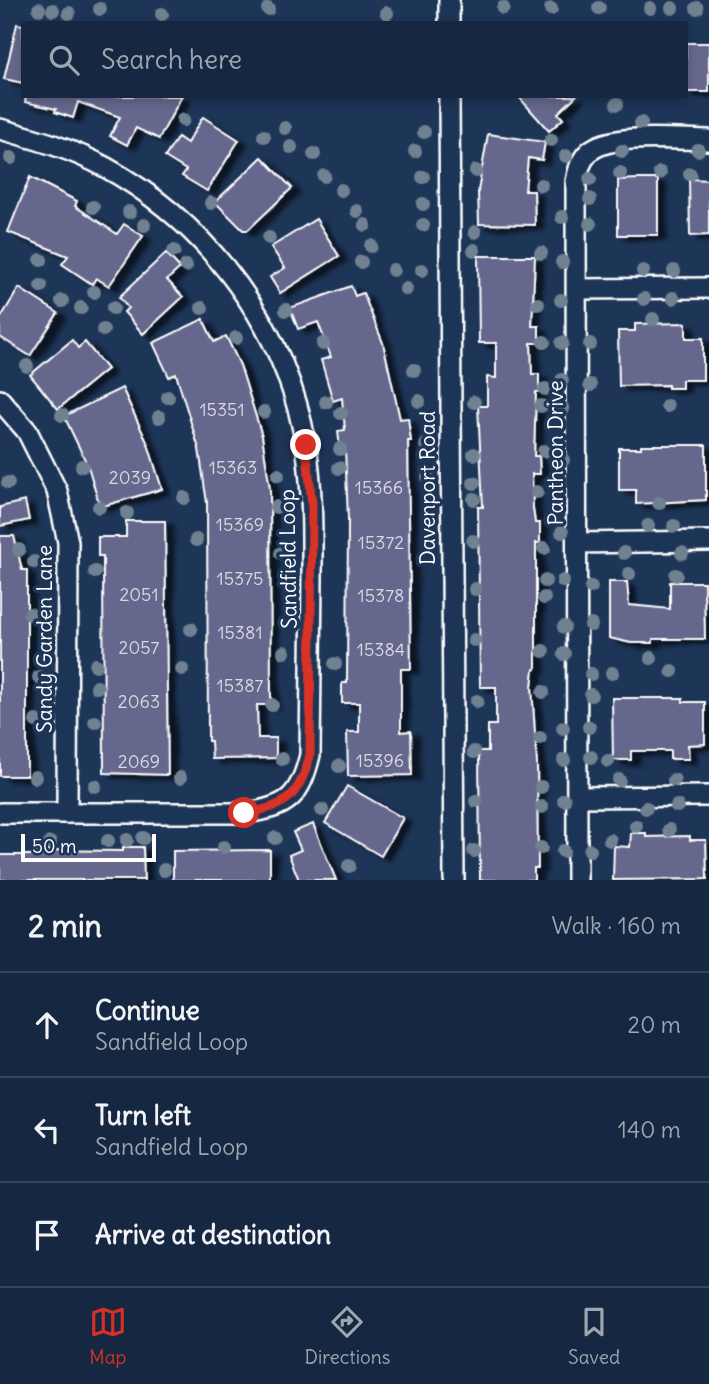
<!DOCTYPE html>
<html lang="en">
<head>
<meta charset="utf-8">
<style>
  :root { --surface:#162841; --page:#1f3048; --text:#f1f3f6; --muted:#9ea6b1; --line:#35445a; --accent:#d93025 }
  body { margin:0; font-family:Delius,sans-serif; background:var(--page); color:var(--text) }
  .scale { position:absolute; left:21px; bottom:18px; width:135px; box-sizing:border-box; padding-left:7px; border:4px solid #fff; border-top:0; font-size:19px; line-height:24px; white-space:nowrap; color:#fff; -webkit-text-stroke:5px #1d3557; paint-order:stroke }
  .stop { position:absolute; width:21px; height:21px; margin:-16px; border:5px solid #d93025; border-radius:50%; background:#fff }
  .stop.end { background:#d93025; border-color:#fff; box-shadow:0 2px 7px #0008 }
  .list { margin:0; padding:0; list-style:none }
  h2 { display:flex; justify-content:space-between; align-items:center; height:91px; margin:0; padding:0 28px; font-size:30px }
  h2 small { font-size:23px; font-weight:400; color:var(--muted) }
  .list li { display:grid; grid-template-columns:46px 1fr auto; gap:21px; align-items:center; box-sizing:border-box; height:105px; padding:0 28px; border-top:2px solid var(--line) }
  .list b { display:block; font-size:26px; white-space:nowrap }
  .list p { margin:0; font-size:23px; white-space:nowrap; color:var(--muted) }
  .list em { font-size:23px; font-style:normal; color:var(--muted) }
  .icon { flex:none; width:38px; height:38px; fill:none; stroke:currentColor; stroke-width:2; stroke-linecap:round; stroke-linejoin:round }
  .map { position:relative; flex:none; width:709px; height:880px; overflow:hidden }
  .search { position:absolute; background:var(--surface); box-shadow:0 4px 10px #0003; left:21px; right:21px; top:21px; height:77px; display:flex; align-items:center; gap:18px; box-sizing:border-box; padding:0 24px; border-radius:0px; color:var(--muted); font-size:26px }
  .sheet { height:406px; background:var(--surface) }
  nav { display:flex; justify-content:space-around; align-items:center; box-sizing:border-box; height:98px; border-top:2px solid var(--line); background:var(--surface); font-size:19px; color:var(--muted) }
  nav a { display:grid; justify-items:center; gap:4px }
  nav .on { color:var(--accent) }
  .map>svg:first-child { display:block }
  .building { fill:#65678c; stroke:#fff; stroke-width:2; filter:url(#shadow) }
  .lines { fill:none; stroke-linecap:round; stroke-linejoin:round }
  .street-casing { stroke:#fff; stroke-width:24 }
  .street { stroke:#1d3557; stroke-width:19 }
  .tree { fill:#708291 }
  .route { stroke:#d93025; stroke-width:9 }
  .labels { text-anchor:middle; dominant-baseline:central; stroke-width:7; stroke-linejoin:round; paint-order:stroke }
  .number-label { font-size:18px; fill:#d8d9e2 }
  .street-label { font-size:21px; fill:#fff; stroke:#1d3557 }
</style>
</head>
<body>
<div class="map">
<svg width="709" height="880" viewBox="0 0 709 880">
  <defs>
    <filter id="shadow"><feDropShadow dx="8" dy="4.5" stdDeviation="2" flood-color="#0009"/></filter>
  </defs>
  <rect width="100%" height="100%" fill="#1d3557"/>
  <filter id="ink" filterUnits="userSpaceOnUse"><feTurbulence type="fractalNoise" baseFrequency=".0143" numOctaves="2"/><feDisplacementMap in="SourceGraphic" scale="14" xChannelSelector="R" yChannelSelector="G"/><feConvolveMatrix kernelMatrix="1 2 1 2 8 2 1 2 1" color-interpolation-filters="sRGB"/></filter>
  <g filter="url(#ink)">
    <!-- building -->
    <g class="building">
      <polygon points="17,24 23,25 23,83 4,79"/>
      <rect x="686" y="43" width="23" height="49"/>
      <polygon points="26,96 182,96 159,139 136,128 127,145 110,136 120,117 78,102 73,118 55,112 56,109 25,102"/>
      <polygon points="518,96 576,96 558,113 563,119 549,131"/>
      <polygon points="203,117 239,140 207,191 182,176 186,170 165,157 178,137 187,143"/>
      <polygon points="488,134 545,142 542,160 528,158 525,191 534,191 535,225 479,224 478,191"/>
      <polygon points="262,157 292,188 248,230 243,230 215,202"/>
      <polygon points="30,177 77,201 75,206 117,234 124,224 143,236 109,286 96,278 92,284 62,264 68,256 8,232"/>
      <polygon points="639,179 658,179 658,235 618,235 618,180"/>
      <polygon points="689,179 709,180 709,235 690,236"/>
      <polygon points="316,219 339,256 280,293 270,277 285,268 271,247"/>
      <polygon points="166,253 180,268 167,280 183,297 143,334 124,312 128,308 119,297"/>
      <polygon points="478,256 535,256 532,326 539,326 539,343 531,343 532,374 539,374 539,392 536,392 534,456 539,456 540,474 532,474 533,508 535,523 540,523 540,543 536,543 536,669 534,669 532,687 537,764 538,868 534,868 534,880 480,880 479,751 488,751 488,725 496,725 496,687 480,687 478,507 483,507 478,406 487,406 487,377 496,378 496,343 479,343"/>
      <polygon points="351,286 355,296 363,293 383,343 400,419 408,418 411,441 408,441 411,669 401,669 401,732 411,731 412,775 348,776 347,732 359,732 359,703 342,703 342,683 347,683 348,519 345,449 340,449 338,431 345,430 342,398 333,401 321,360 331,357 318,322 298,329 290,308"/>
      <polygon points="19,288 58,313 30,356 0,337 0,319"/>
      <polygon points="203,319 214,342 226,336 240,365 262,436 270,489 271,705 257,705 258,738 276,738 276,758 212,759 211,741 208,741 207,503 199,449 176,374 169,377 153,343"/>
      <polygon points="686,323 686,338 703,338 703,380 682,380 682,388 668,388 668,385 619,386 618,331 635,331 635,324"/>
      <polygon points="72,340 78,348 85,342 107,369 58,409 30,375"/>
      <polygon points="122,388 148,444 162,489 100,507 88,466 64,416"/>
      <polygon points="641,445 706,445 706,500 636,504 636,490 619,490 619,448 641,448"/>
      <polygon points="25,501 29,520 0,526 0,507"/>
      <polygon points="126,521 165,521 168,775 104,773 103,556 98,556 98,537 126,537"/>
      <polygon points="0,536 14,536 22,570 27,570 27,776 0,776"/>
      <polygon points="609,582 627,582 629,605 670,609 670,582 704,582 705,639 653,639 653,643 631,643 609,638"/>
      <polygon points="612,698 683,698 683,702 705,702 705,744 688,745 689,759 670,759 670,751 631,751 631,760 613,760"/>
      <polygon points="347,786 403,818 381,856 325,823"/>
      <polygon points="313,824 336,880 299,880 289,855 301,850 293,832"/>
      <polygon points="631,833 646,833 646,837 690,836 690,840 706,840 707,879 613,880 614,846 630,847"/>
      <polygon points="123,847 143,847 144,880 0,880 0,855 34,855 34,850 123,851"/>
      <polygon points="270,850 270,880 173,880 173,851"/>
    </g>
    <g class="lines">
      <defs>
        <g id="street">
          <polyline points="449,0 449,23"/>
          <polyline points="449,96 454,880"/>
          <path d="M0,129C36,139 72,149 105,167C209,224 287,329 306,446C313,490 312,535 312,579C311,638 311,696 310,755C300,796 289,808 244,813H0"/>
          <polyline points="577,289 709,288"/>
          <polyline points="0,400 27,431 57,491 68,542 67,813"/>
          <polyline points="577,543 709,541"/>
          <polyline points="577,797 709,796"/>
          <path d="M577,880L576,182C578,171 580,161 589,152C610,132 679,140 709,140"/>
        </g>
      </defs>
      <!-- street casing -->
      <use href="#street" class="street-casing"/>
      <!-- street -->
      <use href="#street" class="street"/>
    </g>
    <!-- trees -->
    <g class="tree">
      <circle cx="503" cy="8" r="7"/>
      <circle cx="599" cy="8" r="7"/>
      <circle cx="650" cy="8" r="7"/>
      <circle cx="672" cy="8" r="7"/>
      <circle cx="697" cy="8" r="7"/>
      <circle cx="39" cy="9" r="7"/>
      <circle cx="100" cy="9" r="7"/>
      <circle cx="268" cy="9" r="7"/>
      <circle cx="551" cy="9" r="7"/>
      <circle cx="53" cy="10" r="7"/>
      <circle cx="69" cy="13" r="7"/>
      <circle cx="387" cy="13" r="7"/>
      <circle cx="162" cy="14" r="7"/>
      <circle cx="617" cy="104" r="7"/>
      <circle cx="183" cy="120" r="7"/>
      <circle cx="641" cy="123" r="7"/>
      <circle cx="285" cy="128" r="7"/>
      <circle cx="424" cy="132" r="7"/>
      <circle cx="264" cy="136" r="7"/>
      <circle cx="551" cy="140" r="7"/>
      <circle cx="291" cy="147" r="7"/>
      <circle cx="698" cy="150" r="7"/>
      <circle cx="415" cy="151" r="7"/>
      <circle cx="622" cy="151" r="7"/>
      <circle cx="314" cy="154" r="7"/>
      <circle cx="566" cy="156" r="7"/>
      <circle cx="11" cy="158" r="7"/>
      <circle cx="476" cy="171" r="7"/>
      <circle cx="620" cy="173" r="7"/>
      <circle cx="660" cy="173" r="7"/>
      <circle cx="690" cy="174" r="7"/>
      <circle cx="324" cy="176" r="7"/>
      <circle cx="423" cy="177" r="7"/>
      <circle cx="590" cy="179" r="7"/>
      <circle cx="541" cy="185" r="7"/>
      <circle cx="341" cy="190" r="7"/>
      <circle cx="590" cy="199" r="7"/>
      <circle cx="211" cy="203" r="7"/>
      <circle cx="423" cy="204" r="7"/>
      <circle cx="93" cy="207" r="7"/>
      <circle cx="357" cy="211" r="7"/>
      <circle cx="129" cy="212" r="7"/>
      <circle cx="562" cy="217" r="7"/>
      <circle cx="590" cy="224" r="7"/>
      <circle cx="144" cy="225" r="7"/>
      <circle cx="365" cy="225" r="7"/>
      <circle cx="423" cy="225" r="7"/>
      <circle cx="475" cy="232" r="7"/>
      <circle cx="269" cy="238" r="7"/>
      <circle cx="371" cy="246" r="7"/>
      <circle cx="474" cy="250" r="7"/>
      <circle cx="174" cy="251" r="7"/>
      <circle cx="541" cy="253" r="7"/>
      <circle cx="41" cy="260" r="7"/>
      <circle cx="361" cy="262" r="7"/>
      <circle cx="562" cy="262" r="7"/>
      <circle cx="186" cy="266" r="7"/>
      <circle cx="393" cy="270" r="7"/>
      <circle cx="422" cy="270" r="7"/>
      <circle cx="643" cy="271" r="7"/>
      <circle cx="674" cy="271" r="7"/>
      <circle cx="41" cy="286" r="7"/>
      <circle cx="406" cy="289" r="7"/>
      <circle cx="94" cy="292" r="7"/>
      <circle cx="673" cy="298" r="7"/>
      <circle cx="644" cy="299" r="7"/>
      <circle cx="561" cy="300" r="7"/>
      <circle cx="62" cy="301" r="7"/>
      <circle cx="538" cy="304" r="7"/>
      <circle cx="81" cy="308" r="7"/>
      <circle cx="113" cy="308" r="7"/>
      <circle cx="202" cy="308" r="7"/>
      <circle cx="286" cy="310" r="7"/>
      <circle cx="653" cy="319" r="7"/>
      <circle cx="103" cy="330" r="7"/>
      <circle cx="236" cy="338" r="7"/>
      <circle cx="544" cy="342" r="7"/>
      <circle cx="562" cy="343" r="7"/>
      <circle cx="323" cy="344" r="7"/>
      <circle cx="590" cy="344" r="7"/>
      <circle cx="27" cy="366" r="7"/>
      <circle cx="414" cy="370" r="7"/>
      <circle cx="562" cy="380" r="7"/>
      <circle cx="590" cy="385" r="7"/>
      <circle cx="545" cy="389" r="7"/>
      <circle cx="168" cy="397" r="7"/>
      <circle cx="419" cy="401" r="7"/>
      <circle cx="326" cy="402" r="7"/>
      <circle cx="474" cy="402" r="7"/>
      <circle cx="541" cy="406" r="7"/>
      <circle cx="667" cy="406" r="7"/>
      <circle cx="563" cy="409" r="7"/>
      <circle cx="264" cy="412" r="7"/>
      <circle cx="341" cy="413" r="7"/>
      <circle cx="62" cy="415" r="7"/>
      <circle cx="159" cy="417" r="7"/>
      <circle cx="426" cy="445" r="7"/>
      <circle cx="340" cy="449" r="7"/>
      <circle cx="544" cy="451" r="7"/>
      <circle cx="474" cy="454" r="7"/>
      <circle cx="563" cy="460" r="7"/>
      <circle cx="82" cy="466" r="7"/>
      <circle cx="339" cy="468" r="7"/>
      <circle cx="278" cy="475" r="7"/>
      <circle cx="428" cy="477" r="7"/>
      <circle cx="8" cy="483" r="7"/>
      <circle cx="474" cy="483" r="7"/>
      <circle cx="537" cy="492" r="7"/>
      <circle cx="184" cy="498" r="7"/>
      <circle cx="474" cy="499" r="7"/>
      <circle cx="659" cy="503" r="7"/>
      <circle cx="99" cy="507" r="7"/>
      <circle cx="276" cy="507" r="7"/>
      <circle cx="127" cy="513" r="7"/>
      <circle cx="648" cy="526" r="7"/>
      <circle cx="674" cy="526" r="7"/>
      <circle cx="562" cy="532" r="7"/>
      <circle cx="196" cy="540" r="7"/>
      <circle cx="473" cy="541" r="7"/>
      <circle cx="544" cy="548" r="7"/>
      <circle cx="19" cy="550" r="7"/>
      <circle cx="281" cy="553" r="7"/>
      <circle cx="624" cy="553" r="7"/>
      <circle cx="682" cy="553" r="7"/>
      <circle cx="34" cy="562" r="7"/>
      <circle cx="95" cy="572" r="7"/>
      <circle cx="629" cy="574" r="7"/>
      <circle cx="676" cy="575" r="7"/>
      <circle cx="545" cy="581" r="7"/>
      <circle cx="563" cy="581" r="7"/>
      <circle cx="591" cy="587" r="7"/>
      <circle cx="475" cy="589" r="7"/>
      <circle cx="544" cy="598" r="7"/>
      <circle cx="30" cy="614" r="7"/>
      <circle cx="591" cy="625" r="7"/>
      <circle cx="564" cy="627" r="7"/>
      <circle cx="191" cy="629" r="7"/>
      <circle cx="474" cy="640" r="7"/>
      <circle cx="543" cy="651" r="7"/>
      <circle cx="284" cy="652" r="7"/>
      <circle cx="564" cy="654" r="7"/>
      <circle cx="651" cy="658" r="7"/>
      <circle cx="335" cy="664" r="7"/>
      <circle cx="96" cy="665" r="7"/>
      <circle cx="182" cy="669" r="7"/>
      <circle cx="672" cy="671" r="7"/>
      <circle cx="612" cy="673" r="7"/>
      <circle cx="591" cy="674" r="7"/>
      <circle cx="39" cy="677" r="7"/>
      <circle cx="97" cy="687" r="7"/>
      <circle cx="543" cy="692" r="7"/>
      <circle cx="591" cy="695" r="7"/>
      <circle cx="477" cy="701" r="7"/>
      <circle cx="272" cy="705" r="7"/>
      <circle cx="36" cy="721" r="7"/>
      <circle cx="95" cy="722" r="7"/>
      <circle cx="589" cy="727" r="7"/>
      <circle cx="563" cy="728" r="7"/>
      <circle cx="540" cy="738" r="7"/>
      <circle cx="474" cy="752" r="7"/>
      <circle cx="591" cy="757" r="7"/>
      <circle cx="282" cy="759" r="7"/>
      <circle cx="564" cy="760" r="7"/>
      <circle cx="608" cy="761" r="7"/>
      <circle cx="339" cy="766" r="7"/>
      <circle cx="35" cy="777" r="7"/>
      <circle cx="180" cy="778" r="7"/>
      <circle cx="619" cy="780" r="7"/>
      <circle cx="674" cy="780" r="7"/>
      <circle cx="95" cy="786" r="7"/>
      <circle cx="541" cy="787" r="7"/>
      <circle cx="564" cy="800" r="7"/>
      <circle cx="476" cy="801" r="7"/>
      <circle cx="677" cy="806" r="7"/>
      <circle cx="542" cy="807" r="7"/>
      <circle cx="646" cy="808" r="7"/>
      <circle cx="322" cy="810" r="7"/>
      <circle cx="636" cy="826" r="7"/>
      <circle cx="669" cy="830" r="7"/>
      <circle cx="143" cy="838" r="7"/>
      <circle cx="275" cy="838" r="7"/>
      <circle cx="127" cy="840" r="7"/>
      <circle cx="610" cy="840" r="7"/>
      <circle cx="108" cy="841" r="7"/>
      <circle cx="50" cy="843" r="7"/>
      <circle cx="224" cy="847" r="7"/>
      <circle cx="541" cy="848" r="7"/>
      <circle cx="590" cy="850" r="7"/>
      <circle cx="474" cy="851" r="7"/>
      <circle cx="563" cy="851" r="7"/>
      <circle cx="349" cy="866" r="7"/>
      <circle cx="164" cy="870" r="7"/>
    </g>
  </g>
  <g class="lines" filter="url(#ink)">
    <!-- route -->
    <path class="route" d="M244,813C287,808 300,795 310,755L312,504L306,445"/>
  </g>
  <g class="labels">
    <!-- number labels -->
    <g class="number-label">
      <text x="222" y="409">15351</text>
      <text x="233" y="467">15363</text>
      <text x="130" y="477">2039</text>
      <text x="379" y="487">15366</text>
      <text x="240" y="524">15369</text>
      <text x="381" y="542">15372</text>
      <text x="240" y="578">15375</text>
      <text x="139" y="594">2051</text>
      <text x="381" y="595">15378</text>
      <text x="240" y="632">15381</text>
      <text x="139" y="647">2057</text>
      <text x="381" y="649">15384</text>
      <text x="240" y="685">15387</text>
      <text x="139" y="701">2063</text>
      <text x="380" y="760">15396</text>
      <text x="139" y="761">2069</text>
    </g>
    <!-- street labels -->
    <g class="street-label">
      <text transform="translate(555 453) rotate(-90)">Pantheon Drive</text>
      <text transform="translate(427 488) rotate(-90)">Davenport Road</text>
      <text transform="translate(288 559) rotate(-91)">Sandfield Loop</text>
      <text transform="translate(44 639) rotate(-90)">Sandy Garden Lane</text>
    </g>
  </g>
</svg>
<div class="scale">50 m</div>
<div class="stop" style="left:244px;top:813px"></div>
<div class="stop end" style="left:306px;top:445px"></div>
<div class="search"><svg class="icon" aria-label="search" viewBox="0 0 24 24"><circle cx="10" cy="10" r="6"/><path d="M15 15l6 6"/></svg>Search here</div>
</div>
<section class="sheet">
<h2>2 min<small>Walk · 160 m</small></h2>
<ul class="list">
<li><svg class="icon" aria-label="ahead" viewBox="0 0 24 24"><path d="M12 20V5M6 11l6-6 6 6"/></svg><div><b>Continue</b><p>Sandfield Loop</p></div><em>20 m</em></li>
<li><svg class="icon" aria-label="left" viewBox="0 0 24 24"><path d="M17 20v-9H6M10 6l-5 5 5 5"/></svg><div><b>Turn left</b><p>Sandfield Loop</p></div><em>140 m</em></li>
<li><svg class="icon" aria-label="arrive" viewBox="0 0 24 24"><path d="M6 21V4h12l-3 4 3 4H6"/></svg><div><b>Arrive at destination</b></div></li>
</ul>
</section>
<nav>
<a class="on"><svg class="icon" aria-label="map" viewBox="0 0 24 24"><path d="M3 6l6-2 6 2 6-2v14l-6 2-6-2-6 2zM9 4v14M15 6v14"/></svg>Map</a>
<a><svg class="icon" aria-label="directions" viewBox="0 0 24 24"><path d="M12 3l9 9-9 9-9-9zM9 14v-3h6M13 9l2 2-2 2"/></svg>Directions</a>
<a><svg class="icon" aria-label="saved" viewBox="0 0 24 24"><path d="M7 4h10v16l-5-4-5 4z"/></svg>Saved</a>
</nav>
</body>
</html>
